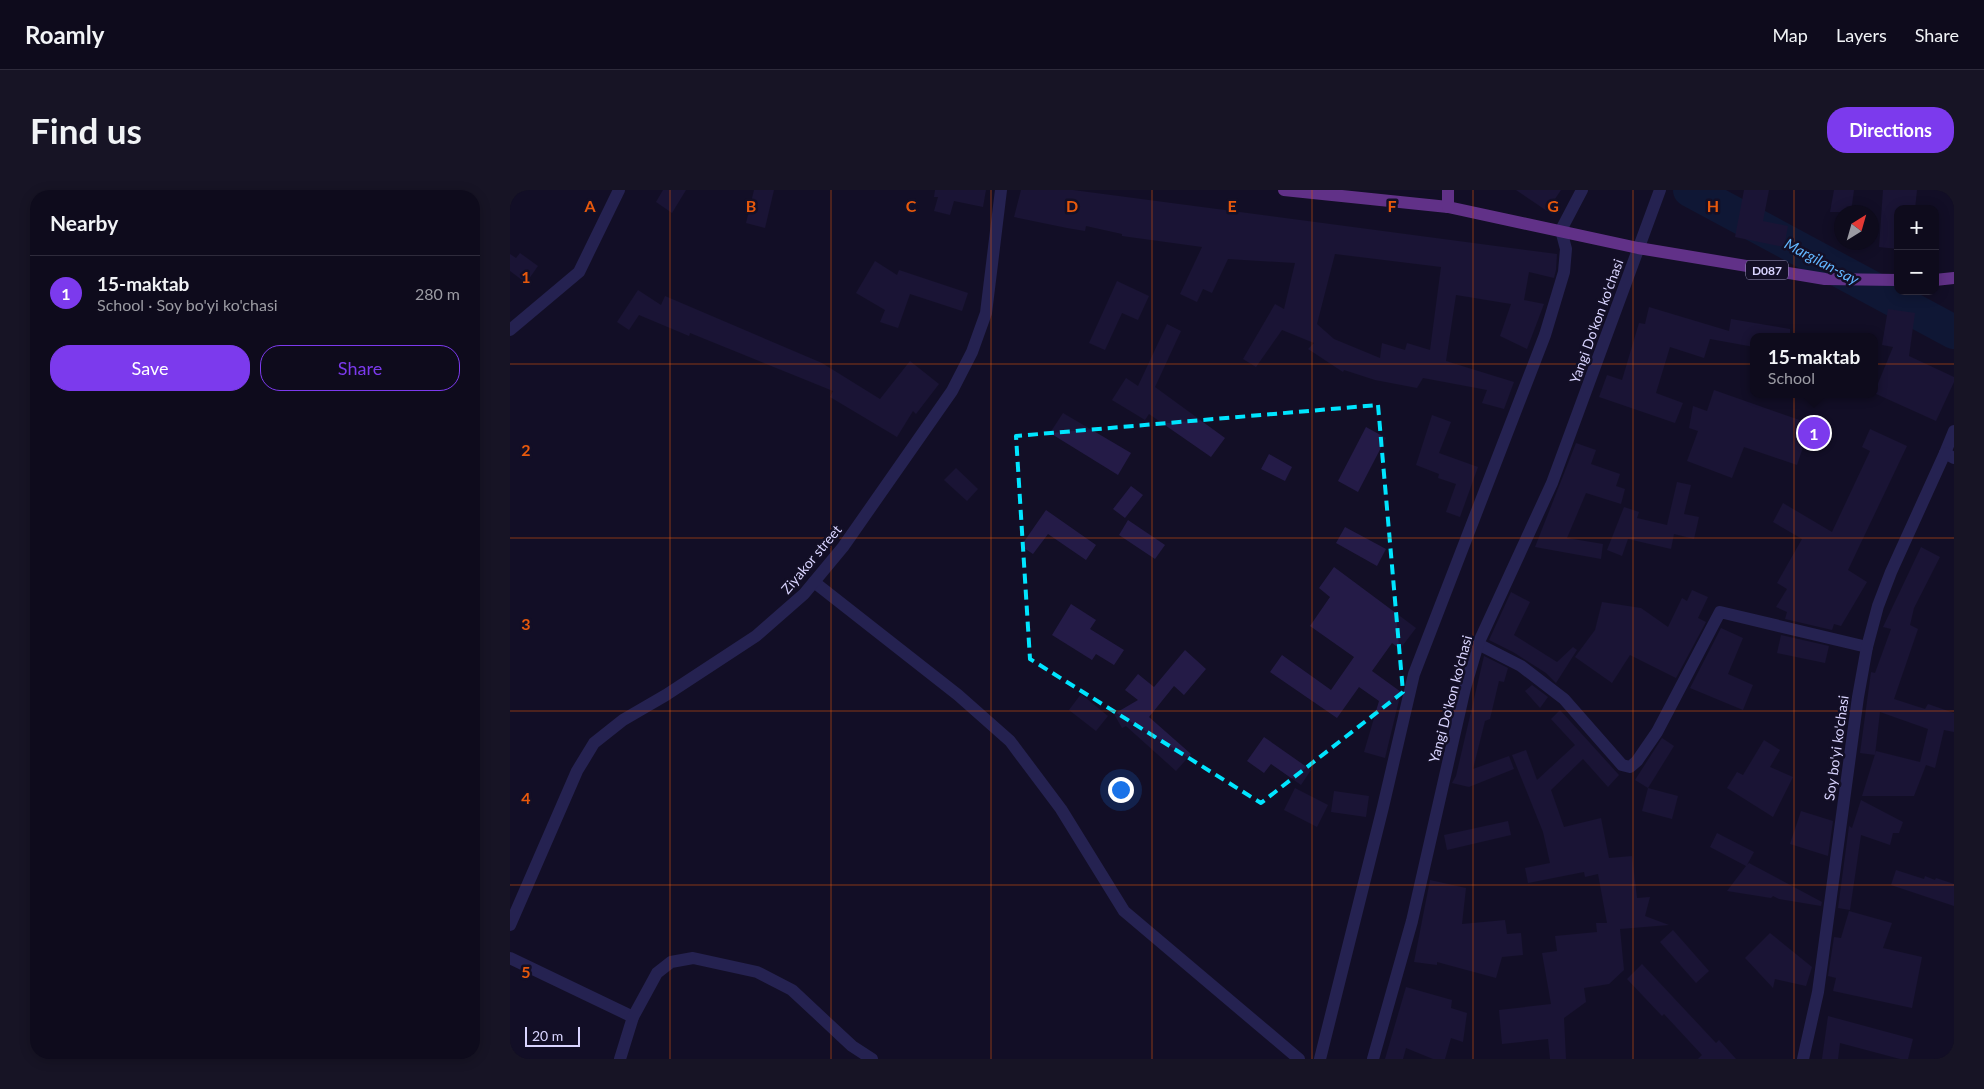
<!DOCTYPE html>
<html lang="en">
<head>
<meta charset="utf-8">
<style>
  :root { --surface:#0e0b1c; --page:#171425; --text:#f1f3f6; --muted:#9b9ba3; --line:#2e2b3b; --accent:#7c3aed }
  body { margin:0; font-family:Lato,sans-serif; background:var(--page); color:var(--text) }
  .controls { position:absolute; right:15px; top:15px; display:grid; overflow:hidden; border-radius:10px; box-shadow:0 2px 12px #0003 }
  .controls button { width:45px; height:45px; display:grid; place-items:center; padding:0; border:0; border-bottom:1px solid var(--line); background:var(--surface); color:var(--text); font:25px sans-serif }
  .compass { position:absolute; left:1324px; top:15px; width:45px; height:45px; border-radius:50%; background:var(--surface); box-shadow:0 2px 12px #0003; rotate:37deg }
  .scale { position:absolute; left:15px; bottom:12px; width:55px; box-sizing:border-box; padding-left:5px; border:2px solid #d9d4ff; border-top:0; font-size:14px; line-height:18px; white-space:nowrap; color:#d9d4ff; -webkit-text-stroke:4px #130f26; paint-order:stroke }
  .you { position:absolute; left:610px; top:599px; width:18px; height:18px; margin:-12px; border:4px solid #fff; border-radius:50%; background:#1a73e8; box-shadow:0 0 0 8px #1a73e833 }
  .badge { display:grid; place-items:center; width:32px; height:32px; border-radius:50%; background:var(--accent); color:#fff; font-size:16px; font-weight:700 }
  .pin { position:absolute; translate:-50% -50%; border:2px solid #fff; box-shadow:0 1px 5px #0006 }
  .popup { position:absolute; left:1240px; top:143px; width:128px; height:65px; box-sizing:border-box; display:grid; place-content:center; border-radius:10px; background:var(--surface); filter:drop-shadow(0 1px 4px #0005); font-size:16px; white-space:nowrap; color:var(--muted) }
  .popup b { font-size:19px; color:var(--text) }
  .popup::after { content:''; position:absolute; left:50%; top:100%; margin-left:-10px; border:10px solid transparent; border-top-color:var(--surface) }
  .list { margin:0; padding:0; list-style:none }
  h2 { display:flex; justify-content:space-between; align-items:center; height:65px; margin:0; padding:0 20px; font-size:21px }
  h2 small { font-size:16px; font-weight:400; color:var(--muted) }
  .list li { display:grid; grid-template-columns:32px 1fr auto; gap:15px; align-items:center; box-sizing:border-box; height:75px; padding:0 20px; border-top:1px solid var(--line) }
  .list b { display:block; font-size:19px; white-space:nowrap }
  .list p { margin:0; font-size:16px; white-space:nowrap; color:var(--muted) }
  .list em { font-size:16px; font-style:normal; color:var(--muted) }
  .actions { display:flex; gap:10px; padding:15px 20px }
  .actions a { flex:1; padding:11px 0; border:1px solid var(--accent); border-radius:20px; text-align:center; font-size:18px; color:var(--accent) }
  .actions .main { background:var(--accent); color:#fff }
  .map { position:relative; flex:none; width:1444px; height:869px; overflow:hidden; border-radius:20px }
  header { display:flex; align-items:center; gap:30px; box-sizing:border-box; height:70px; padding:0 25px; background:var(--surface); border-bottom:1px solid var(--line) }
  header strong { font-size:24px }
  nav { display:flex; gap:28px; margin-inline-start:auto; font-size:18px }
  .intro { display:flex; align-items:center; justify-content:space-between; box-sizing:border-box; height:120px; padding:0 30px }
  h1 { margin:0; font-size:35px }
  .button { padding:12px 22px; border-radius:20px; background:var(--accent); color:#fff; font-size:18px; font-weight:700 }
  main { display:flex; gap:30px; padding:0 30px }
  aside { flex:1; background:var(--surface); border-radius:20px; box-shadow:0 2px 12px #0003 }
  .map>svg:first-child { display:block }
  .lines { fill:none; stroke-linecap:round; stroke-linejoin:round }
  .river { stroke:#0c2248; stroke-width:34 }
  .building { fill:#241b47; fill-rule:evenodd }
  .minor { stroke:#3d3a85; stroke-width:12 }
  .major { stroke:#c25bff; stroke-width:12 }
  .marked { fill:none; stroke:#00e5ff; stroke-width:4; stroke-dasharray:10 6; stroke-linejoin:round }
  .grid { fill:none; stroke:#e8590c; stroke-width:1; stroke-opacity:0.55 }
  .labels { text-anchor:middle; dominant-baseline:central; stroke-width:5; stroke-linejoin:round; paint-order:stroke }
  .shield { fill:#130f26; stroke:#9e99be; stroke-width:1 }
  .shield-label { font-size:12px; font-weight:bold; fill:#d9d4ff }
  .street-label { font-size:14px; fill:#d9d4ff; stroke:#130f26 }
  .water-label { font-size:15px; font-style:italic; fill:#62b6ff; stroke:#130f26 }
  .grid-label { font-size:16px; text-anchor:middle; font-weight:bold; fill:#e8590c; stroke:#130f26; stroke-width:5; stroke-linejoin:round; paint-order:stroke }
</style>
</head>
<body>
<header>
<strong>Roamly</strong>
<nav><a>Map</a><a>Layers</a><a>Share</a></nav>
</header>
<div class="intro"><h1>Find us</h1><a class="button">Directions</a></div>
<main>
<aside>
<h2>Nearby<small></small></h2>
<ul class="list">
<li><span class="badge">1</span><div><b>15-maktab</b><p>School · Soy bo'yi ko'chasi</p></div><em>280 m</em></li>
</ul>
<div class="actions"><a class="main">Save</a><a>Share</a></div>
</aside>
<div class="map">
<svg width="1444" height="869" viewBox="0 0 1444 869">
  <rect width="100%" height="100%" fill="#130f26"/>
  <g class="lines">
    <!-- river -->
    <polyline class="river" points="1180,0 1444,142"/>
  </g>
  <!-- building -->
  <g class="building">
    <polygon points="153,0 176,0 162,23 146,12"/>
    <polygon points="244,0 264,0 255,38 236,33"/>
    <polygon points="425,0 476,0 473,17 444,11 440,25 424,21 428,7 424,7"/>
    <path d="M511,0H563L1047,64L1046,80L1044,88L1019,82L1014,110L1034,114L1017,159L990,146L1001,114L946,105L936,171L1004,192L994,219L972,213L977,200L913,188L907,198L865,190L834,180L833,182L798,159L804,153L772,140L746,177L733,169L765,114L774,119L785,73L718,69L702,103L693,99L687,112L670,104L692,57L612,46V44L576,36L575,41L557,38L504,27ZM825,64L931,77L920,160L897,153L895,160L872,153L870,168L824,149L807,134Z"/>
    <polygon points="1006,0 1051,0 1037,21"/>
    <polygon points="1234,0 1259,0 1253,31 1278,36 1274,57 1225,47"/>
    <polygon points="1324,0 1344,0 1341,22 1320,22"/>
    <polygon points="1373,0 1407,0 1405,19 1388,19 1388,59 1369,57"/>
    <polygon points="10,63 28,76 16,93 0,81 0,64 6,68"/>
    <polygon points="365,71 387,85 389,80 458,103 452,121 400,104 388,138 370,132 375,120 346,103"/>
    <polygon points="607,91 639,106 628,130 612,123 595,160 579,153"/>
    <polygon points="128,100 151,115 155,106 312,173 370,209 400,171 429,194 406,224 403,221 387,247 320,207 323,201 180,143 179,146 129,125 119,140 107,132"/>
    <polygon points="1139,117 1219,141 1221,129 1280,139 1280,147 1244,147 1244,157 1200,149 1194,168 1160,157 1146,203 1173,213 1165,233 1089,207 1097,185 1112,190 1129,133 1135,134"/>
    <polygon points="1378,119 1405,123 1399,166 1444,187 1444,192 1426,231 1364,203 1383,157 1372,155"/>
    <polygon points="657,134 671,141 645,197 715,248 701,267 639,224 635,230 602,210 616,188 628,196"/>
    <polygon points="1204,200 1301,234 1287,275 1234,257 1222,288 1177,271 1188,241 1179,238 1183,216 1197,221"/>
    <polygon points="553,223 621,263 608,285 540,243"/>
    <polygon points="922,225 941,232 929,263 968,277 950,327 936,322 946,294 928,288 929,284 906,275"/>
    <polygon points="856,237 876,248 848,302 828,291"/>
    <polygon points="1360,239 1397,256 1338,380 1357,392 1331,436 1324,434 1322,440 1275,429 1277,422 1266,417 1277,399 1267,393 1292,349 1263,332 1273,313 1322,342 1360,261 1352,257"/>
    <polygon points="1066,253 1086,260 1081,274 1110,284 1106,296 1115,299 1111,314 1076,303 1057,348 1093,354 1091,369 1025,357"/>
    <polygon points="759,264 782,277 775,291 751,279"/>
    <polygon points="446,278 468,299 457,311 434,290"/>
    <polygon points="1167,292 1181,295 1174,324 1189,327 1184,349 1164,344 1161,359 1118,349 1112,366 1097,360 1114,317 1129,322 1127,328 1157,335"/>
    <polygon points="621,296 633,305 615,328 603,319"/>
    <polygon points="536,320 586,355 576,370 538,344 523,364 511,356"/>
    <polygon points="618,330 655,355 645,369 609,345"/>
    <polygon points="835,337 876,359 867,376 826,353"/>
    <polygon points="1411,357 1430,367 1404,418 1400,435 1408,439 1384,509 1415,519 1418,514 1444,523 1444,542 1434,540 1425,578 1416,575 1404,606 1352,606 1366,561 1410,572 1418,539 1370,522 1365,565 1350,563 1361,482 1365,483 1381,439 1373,437"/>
    <polygon points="824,377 906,438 890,459 882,453 862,481 891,502 875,568 854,562 869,511 849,497 827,528 760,482 772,465 821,500 844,467 800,436 820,407 809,398"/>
    <polygon points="1182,400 1198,407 1188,428 1196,432 1166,488 1120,465 1102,493 1065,467 1085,440 1092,412 1131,418 1158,437 1172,408 1177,411"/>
    <polygon points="1001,402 1020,412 1004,445 1047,472 1063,457 1067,460 1046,493 1036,483 1003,462 979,450"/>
    <polygon points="561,414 586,430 580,439 614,460 604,475 586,464 582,470 542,445"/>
    <polygon points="1211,438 1233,448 1218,484 1243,495 1233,520 1180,498"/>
    <polygon points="1271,445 1319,456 1315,473 1267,463"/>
    <polygon points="675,460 696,479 674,505 664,496 639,527 681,564 666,581 616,536 612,538 604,524 628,510 615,500 628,484 644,497"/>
    <polygon points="974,466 998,478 994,492 989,491 980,529 975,531 963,579 999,566 1004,579 959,597 942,593 946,586"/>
    <polygon points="1022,495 1038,507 1030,518 1015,501"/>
    <polygon points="571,504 598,526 586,541 559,520"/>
    <polygon points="1050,520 1109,585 1098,597 1073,569 1041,600 1054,637 1091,628 1099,668 1122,666 1127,708 1140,707 1135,726 1159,735 1110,739 1114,780 1099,794 1074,798 1076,812 1054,828 1056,869 1040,869 1038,849 992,854 989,820 1041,814 1032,763 1047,761 1045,746 1087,742 1086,733 1097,733 1088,684 1075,687 1074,682 1018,693 1015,678 1040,673 1033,642 1002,565 1016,560 1027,590 1065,555 1041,529"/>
    <polygon points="754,547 801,580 791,595 761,574 754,583 737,571"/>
    <polygon points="1152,548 1164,556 1138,598 1125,590"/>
    <polygon points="1254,550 1270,560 1260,577 1283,587 1263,627 1217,598 1227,582 1233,585"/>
    <polygon points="785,598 818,615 807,637 774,620"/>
    <polygon points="1138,598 1168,606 1162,629 1132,621"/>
    <polygon points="824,601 859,606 856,627 821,622"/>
    <polygon points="1351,610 1393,632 1389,643 1383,643 1380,655 1351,645 1340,720 1328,718 1339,636 1342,638"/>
    <polygon points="1291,621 1323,631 1318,666 1280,654"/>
    <polygon points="998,631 1001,645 937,660 934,645"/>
    <polygon points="1207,643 1244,662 1237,675 1239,673 1312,712 1311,716 1269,709 1263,706 1261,708 1217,701 1236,676 1200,657"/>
    <polygon points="1386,680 1414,689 1415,686 1425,690 1426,688 1444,694 1444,716 1381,695"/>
    <polygon points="920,690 956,698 952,734 995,730 997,744 1011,743 1013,765 992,767 986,788 927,772 927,775 904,772"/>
    <polygon points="1339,721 1382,733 1373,758 1412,767 1402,818 1323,801 1326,788 1318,786 1324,747 1331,748"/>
    <polygon points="1163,740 1199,781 1186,793 1150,752"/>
    <polygon points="1260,743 1302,777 1296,796 1265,789 1263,798 1235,768"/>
    <polygon points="1132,774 1206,853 1209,850 1226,869 1188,869 1192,865 1154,824 1152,826 1117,789"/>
    <polygon points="896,797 942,810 941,818 957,823 953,852 941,848 935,869 923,869 896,858 893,869 875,869"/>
    <polygon points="1318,826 1403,849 1398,869 1390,869 1330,853 1328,869 1312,869"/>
  </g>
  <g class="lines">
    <!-- minor -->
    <g class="minor">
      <polyline points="0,140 69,82 109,0"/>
      <polyline points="1444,241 1435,263 1444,268"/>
      <polyline points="304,392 448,505 500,551 551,619 614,721 789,869"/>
      <polyline points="968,454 1011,476 1054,509 1112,575 1120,577 1127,571 1147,542 1210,422 1357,457"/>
      <polyline points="0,735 67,581 84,553 113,530 156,505 246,446 294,404 333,357 442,201 462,162 476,123 491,0"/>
      <polyline points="0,768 123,827"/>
      <polyline points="110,869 123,827 147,783 161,772 183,768 247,782 282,800 342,856 362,869"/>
      <polyline points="810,869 873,617 904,484 1035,145 1054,82 1056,59 1051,40 1072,0"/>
      <polyline points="863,869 902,731 955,498 968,454 1042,293 1150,0"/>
      <polyline points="1293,869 1308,802 1348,507 1357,457 1368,416 1381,382 1435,263"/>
    </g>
    <!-- major -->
    <g class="major">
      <polyline points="774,0 938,17 1128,58 1315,89 1388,90"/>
      <polyline points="938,0 938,17"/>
      <polyline points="1425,90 1444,88"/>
    </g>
  </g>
  <!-- marked area -->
  <path d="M0 0H1444V869H0ZM868,215L893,502L751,613L520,469L506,246Z" fill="#130f26" fill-opacity=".55" fill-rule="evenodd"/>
  <path class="marked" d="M868,215L893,502L751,613L520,469L506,246Z"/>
  <!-- grid -->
  <path class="grid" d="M160,0V869M321,0V869M481,0V869M642,0V869M802,0V869M963,0V869M1123,0V869M1284,0V869M0,174H1444M0,348H1444M0,521H1444M0,695H1444"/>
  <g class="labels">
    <!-- shield labels -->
    <rect class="shield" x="1236" y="70.5" width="42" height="19" rx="4"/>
    <g class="shield-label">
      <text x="1257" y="80">D087</text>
    </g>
    <!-- street labels -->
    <g class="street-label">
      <text transform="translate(1086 131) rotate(-70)">Yangi Do'kon ko'chasi</text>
      <text transform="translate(301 369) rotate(-50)">Ziyakor street</text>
      <text transform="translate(940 509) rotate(-75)">Yangi Do'kon ko'chasi</text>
      <text transform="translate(1326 558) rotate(-82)">Soy bo'yi ko'chasi</text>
    </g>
    <!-- water labels -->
    <g class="water-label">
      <text transform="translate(1312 71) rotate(28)">Margilan-say</text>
    </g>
  </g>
  <g class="grid-label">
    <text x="80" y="22">A</text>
    <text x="241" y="22">B</text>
    <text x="401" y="22">C</text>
    <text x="562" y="22">D</text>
    <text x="722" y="22">E</text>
    <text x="882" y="22">F</text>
    <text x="1043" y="22">G</text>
    <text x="1203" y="22">H</text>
    <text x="16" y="93">1</text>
    <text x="16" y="266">2</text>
    <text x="16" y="440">3</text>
    <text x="16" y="614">4</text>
    <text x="16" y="788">5</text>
  </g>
</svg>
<div class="controls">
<button>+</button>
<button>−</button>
</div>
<svg class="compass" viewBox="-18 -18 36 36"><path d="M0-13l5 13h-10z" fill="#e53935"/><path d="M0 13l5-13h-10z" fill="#9b9ba3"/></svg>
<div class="scale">20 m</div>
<div class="you"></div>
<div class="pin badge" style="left:1304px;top:243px">1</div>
<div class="popup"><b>15-maktab</b>School</div>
</div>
</main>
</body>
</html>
